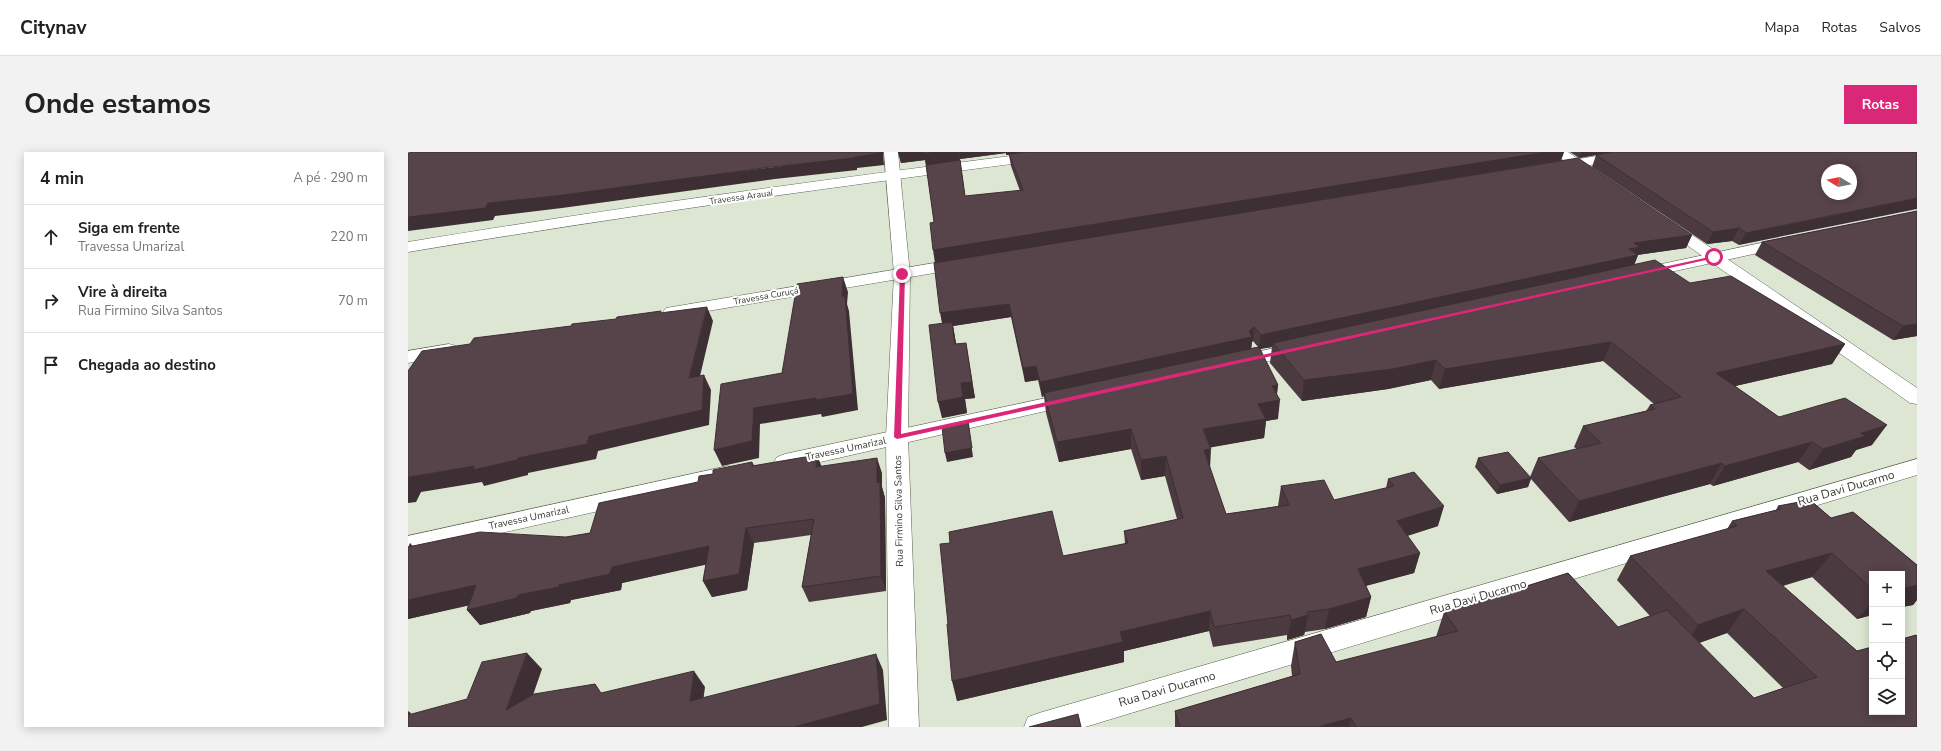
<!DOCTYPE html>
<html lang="pt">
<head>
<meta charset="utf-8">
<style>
  :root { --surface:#fff; --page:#f2f2f2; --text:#222; --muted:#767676; --line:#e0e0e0; --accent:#db2777 }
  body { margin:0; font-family:"Nunito Sans",sans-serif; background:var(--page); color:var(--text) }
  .controls { position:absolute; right:12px; bottom:12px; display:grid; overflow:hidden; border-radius:0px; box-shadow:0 2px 10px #0003 }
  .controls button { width:36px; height:36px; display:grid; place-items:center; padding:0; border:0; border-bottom:1px solid var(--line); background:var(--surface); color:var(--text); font:20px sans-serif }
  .compass { position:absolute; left:1413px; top:12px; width:36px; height:36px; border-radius:50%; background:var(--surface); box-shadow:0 2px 10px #0003; rotate:280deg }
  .stop { position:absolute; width:12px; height:12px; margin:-9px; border:3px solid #db2777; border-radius:50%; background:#fff }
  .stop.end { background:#db2777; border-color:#fff; box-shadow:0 1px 4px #0008 }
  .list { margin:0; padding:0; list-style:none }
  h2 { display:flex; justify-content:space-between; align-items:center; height:52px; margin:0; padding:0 16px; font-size:17px }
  h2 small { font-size:13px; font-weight:400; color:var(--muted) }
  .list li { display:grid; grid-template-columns:26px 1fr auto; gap:12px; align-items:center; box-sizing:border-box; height:64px; padding:0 16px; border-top:1px solid var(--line) }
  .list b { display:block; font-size:15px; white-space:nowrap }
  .list p { margin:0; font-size:13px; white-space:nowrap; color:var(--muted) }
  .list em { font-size:13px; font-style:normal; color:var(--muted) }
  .icon { flex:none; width:22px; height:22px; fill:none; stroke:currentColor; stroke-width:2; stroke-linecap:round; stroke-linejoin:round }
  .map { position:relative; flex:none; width:1509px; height:575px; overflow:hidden; border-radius:0px }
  header { display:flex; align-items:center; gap:24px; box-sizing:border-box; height:56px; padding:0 20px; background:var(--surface); border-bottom:1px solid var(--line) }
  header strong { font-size:19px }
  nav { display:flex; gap:22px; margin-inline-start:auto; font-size:14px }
  .intro { display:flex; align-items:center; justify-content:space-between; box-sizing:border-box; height:96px; padding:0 24px }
  h1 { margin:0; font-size:28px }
  .button { padding:10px 18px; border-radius:0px; background:var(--accent); color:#fff; font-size:14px; font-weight:700 }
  main { display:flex; gap:24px; padding:0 24px }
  aside { flex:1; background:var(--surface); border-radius:0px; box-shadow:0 2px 10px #0003 }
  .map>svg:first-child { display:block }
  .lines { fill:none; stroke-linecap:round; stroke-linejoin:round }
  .minor-casing { stroke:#596150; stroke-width:1 }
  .tertiary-casing { stroke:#596150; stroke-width:1 }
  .minor { fill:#fff; fill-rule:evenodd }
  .tertiary { fill:#fff; fill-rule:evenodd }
  .wall { fill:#4b3a40; fill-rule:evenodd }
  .shaded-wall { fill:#3d2f34 }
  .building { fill:#57434a; stroke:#3d2f34; fill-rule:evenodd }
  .route { fill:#db2777 }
  .labels { text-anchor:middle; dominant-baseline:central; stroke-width:4; stroke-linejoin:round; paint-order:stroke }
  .far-street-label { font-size:9px; fill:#373a32; stroke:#fff }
  .street-label { font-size:10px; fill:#373a32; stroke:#fff }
  .near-street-label { font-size:12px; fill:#373a32; stroke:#fff }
</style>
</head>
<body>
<header>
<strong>Citynav</strong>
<nav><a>Mapa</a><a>Rotas</a><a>Salvos</a></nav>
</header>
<div class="intro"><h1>Onde estamos</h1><a class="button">Rotas</a></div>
<main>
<aside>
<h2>4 min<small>A pé · 290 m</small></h2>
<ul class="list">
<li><svg class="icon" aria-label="ahead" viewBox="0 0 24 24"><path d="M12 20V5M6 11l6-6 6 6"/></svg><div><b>Siga em frente</b><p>Travessa Umarizal</p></div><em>220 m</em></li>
<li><svg class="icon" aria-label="right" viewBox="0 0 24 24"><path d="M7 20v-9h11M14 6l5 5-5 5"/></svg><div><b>Vire à direita</b><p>Rua Firmino Silva Santos</p></div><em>70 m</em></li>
<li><svg class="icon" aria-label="arrive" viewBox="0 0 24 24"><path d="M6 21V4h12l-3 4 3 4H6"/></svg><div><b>Chegada ao destino</b></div></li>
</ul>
</aside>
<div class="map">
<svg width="1509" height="575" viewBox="0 0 1509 575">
  <rect width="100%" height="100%" fill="#dde6d2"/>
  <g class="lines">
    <defs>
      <g id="minor">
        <path d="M634,0H673L671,3L666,4C444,32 221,63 0,100V90C211,55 422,27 634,0Z"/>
        <polygon points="1213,0 1245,0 1243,3 1238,4 1146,19 1141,18 1139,15 1141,12 1146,11"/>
        <polygon points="1381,85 1387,87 1389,90 1387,93 1230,127 1224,126 1222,122 1224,118 1230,117"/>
        <polygon points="556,106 562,107 564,111 562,115 264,165 258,164 255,160 258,156 264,155"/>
        <polygon points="892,190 899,192 902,196 899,200 826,217 819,215 816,211 819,207"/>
        <polygon points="41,192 48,194 51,198 48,202 0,211 0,199"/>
        <polygon points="666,240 673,241 676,246 673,251 377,318 369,315 366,310 369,305 377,302"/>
        <polygon points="320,314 328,316 332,322 328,328 0,402 0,384"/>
      </g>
      <g id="tertiary">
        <polygon points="476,0 490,0 502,122 500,285 511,575 481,575 478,285 486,122"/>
        <polygon points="1144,0 1160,0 1194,24 1192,27 1182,27"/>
        <polygon points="1257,66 1262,68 1509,236 1509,252 1502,251 1252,74 1249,71 1252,68"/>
        <polygon points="1509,307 1509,323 677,575 616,575 620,565 631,561"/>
      </g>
    </defs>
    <!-- minor casing -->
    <use href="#minor" class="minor-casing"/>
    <!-- tertiary casing -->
    <use href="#tertiary" class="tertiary-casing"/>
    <!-- minor -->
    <use href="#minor" class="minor"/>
    <!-- tertiary -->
    <use href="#tertiary" class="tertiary"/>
  </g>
  <!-- wall -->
  <g class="wall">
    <path d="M490,0H1156L1153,8L1284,83L1278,96L1229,103H1230L1226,113L1282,131L1437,192L1424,212L1327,234L1371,265L1464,293L1448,298L1443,305L1401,318L1390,310L1305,334L1302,332L1161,370L1123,327L1120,335L1089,342L1067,315L1070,306L1122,325L1130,306L1169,297L1166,295L1175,274L1238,259L1242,253L1246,252L1195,209L1031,237L1023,228L980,237L894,249L862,211L864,195L852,197L870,233L869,242L870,267L858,269L856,286L802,295V317L818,362L870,354L873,334L926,348L978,336L980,327L1030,374L999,384L1012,401L1006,421L958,434L963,445L958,465L917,477L897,480L896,483L879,488V483L805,495L801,479L716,499V510L549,549L540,472L655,404L717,392L716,379L769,367L757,324L733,328L723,297L651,310L638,261L636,244L634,245L630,228L617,230L603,165L545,174L548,192L560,206L567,246L557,247L559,261L534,266V171L527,111L526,70L518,13L517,8L493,11ZM598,1V3H601L603,14L612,39L557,44L552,7ZM845,189L850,195L843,196L844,190Z"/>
    <polygon points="1162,0 1205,0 1171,6"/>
    <polygon points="1509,0 1331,93 1324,89 1299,92 1184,15 1188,3"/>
    <polygon points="1509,59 1509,184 1485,188 1347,103 1354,90"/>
    <polygon points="344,310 346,313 413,314 474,321 474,335 477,346 478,439 401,450 394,435 403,383 346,391 339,438 304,445 295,429 298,412 214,431 213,438 163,448 162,451 123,459 122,461 72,473 59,458 60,453 0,467 2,391 4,394 158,385 182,381 290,330 305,322"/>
    <path d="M1402,348L1423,366L1445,360L1509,413V448L1505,453L1494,455V422H1464V463L1449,467L1404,425L1375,434L1449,499L1464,495V560H1494V487L1508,483L1509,484V575H767V559L884,524L883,514L887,490L913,482L928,510L1028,485L1036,460L1160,421L1210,475L1242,464L1209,428L1222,404L1319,377L1324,369L1368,358L1370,354ZM1319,481L1375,536L1346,546L1291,491Z"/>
  </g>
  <!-- shaded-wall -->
  <g class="shaded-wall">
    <polygon points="473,0 475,0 476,13 449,16 449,18 367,27 154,56 87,64 85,68 0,79 0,65 80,51 446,5"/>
    <polygon points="490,0 550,0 559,56 518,13 517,8 493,11"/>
    <polygon points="551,0 597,0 598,1 552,7"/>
    <polygon points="598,0 622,0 598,3"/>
    <polygon points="1139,0 1156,0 1153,8 527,111 525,98"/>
    <polygon points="1173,0 1205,0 1171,6"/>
    <polygon points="1509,46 1509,57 1331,93 1338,81"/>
    <polygon points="1331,76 1324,89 1299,92 1305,80"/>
    <polygon points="1284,83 1278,96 1229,103 1230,103 1225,116 865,191 864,195 851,197 853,183 1221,97 1226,91"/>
    <polygon points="435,125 440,140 439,152 441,159 450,258 414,265 413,262 352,272 351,306 314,314 306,298 346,256 434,144"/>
    <polygon points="601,152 603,165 545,174 551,208 535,175 532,161"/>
    <polygon points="299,155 305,169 288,241 281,226"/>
    <polygon points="1509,172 1509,184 1485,188 1495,174"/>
    <polygon points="846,175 845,189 844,190 843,199 636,241 636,244 634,245 632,230 841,179"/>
    <polygon points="1203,190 1195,209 1031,237 1037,217"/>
    <polygon points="558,191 567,246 557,247 559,261 534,266 530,250 553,231"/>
    <polygon points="1437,192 1424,212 1297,241 1308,221"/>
    <polygon points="1028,208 1023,228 980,237 894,249 896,228"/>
    <polygon points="628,214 630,228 617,230 615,216"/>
    <polygon points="296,223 303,238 301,273 190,299 188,307 120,321 120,323 76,334 74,330 13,340 8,350 0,351 0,326 1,325 110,306 181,284"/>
    <polygon points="870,233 868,249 872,248 870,267 858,269 856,286 794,297 795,277 850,252 864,234"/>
    <polygon points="560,269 565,305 539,310 537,301"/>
    <polygon points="1479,273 1464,293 1448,298 1443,305 1401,318 1415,297 1453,281"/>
    <polygon points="723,277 723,297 651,310 649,290"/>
    <polygon points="1404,290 1390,310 1305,334 1317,314"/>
    <polygon points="803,297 802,317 796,298"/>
    <polygon points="409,303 415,318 408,315"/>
    <polygon points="758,304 757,324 733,328 733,308"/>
    <polygon points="469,306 474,321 474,335 477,346 478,439 473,424 469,331"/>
    <polygon points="1314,311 1302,332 1161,370 1171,349"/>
    <polygon points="1123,326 1120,335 1089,342 1092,333"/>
    <polygon points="1036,354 1030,374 983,389 989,369"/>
    <polygon points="338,376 346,391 339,438 304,445 295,429"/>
    <polygon points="2,391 15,407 0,396"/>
    <polygon points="301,394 310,410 214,431 213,438 163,448 162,451 123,459 122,461 72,473 59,458 151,433 204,415"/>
    <polygon points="1012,401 1006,421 945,437 950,417"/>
    <polygon points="1424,401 1404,425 1340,443 1358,419"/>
    <polygon points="68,433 81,449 0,467 0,448"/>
    <polygon points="1509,433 1509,448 1505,453 1494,455 1494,437"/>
    <polygon points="963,445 958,465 917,477 921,457"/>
    <polygon points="1464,451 1464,463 1449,467"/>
    <polygon points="1336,457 1319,481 1274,497 1290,473"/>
    <polygon points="802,459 801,479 716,499 716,510 549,549 544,529 712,480"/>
    <polygon points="900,463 896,483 879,488 883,468"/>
    <polygon points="119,501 134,517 114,575 98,558"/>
    <polygon points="468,502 475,518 479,568 454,575 386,575"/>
    <polygon points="286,519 297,535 293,565 282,549"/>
    <polygon points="0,559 3,561 0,568"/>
    <polygon points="943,566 941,575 910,575"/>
  </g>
  <!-- building -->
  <g class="building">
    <polygon points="7,0 473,0 473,1 446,5 446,6 363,15 148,44 80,51 78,56 0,65 0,1"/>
    <polygon points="516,0 531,0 516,2"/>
    <polygon points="618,0 1139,0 525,98 522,71 526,70 518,13 552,8 557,44 615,38 601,2"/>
    <path d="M1206,0H1509V46L1338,81L1331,76L1305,80L1188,3ZM1419,18H1443V42H1419Z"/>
    <polygon points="1170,6 1284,83 1226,91 1232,95 1221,97 1230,103 853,183 846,175 841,179 844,185 632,230 628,214 615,216 601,152 532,161 526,111"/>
    <polygon points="1509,59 1509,172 1495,174 1354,90"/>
    <polygon points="1247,108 1282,131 1323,124 1437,192 1308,221 1371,265 1437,246 1479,273 1453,281 1458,284 1415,297 1404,290 1317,314 1314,311 1171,349 1130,306 1193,291 1175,274 1247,257 1242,253 1273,245 1203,190 1037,217 1028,208 985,217 896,228 865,191"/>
    <polygon points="435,125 434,144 437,144 445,242 408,248 408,246 346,256 344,289 306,298 313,232 374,221 389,132"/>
    <polygon points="299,155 281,226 296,223 294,258 181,284 179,292 110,306 109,308 65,318 66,314 1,325 0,326 0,219 14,199 62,192 66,186 163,174 164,172 208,167 209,165 253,159 252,161"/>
    <polygon points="544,170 547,192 558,191 564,230 553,231 555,245 530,250 521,173"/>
    <polygon points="851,195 870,233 864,234 872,248 850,252 858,267 795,277 803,297 796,298 818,362 881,353 873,334 916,328 926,348 986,334 980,327 1006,320 1036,354 989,369 1012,401 950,417 963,445 921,457 899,460 900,463 883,468 882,463 806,475 802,459 712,480 715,490 544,529 539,472 540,472 532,392 542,391 541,380 644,359 655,404 720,391 716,379 775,366 758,304 733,308 723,277 649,290 636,241"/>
    <polygon points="560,269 564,296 537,301 534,275"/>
    <polygon points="1100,300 1123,326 1092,333 1070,306"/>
    <polygon points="409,303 408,315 469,306 469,331 472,330 473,424 394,435 406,367 338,376 331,422 295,429 301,394 204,415 202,422 151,433 151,435 110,443 109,446 59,458 68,433 0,448 0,395 72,380 158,385 182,381 191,351 290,330 291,324 305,322 305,318 344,310 344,314"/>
    <polygon points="1402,348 1423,366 1445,360 1509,413 1509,433 1494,437 1494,422 1464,422 1464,437 1424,401 1358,419 1449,499 1464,495 1464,560 1494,560 1494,487 1508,483 1509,484 1509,575 948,575 943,566 910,575 772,575 767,559 892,522 887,490 913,482 928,510 1050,479 1036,460 1160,421 1210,475 1259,458 1346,546 1409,525 1336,457 1290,473 1222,404 1329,374 1324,369 1373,357 1370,354"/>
    <polygon points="119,501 98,558 126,542 187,532 193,541 286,519 282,549 468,502 472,552 386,575 0,575 0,563 59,547 74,510"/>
    <polygon points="670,562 673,575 621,575"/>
  </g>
  <!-- route -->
  <polygon class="route" points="1306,104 1307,106 489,287 486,285 492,122 494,120 497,122 493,282"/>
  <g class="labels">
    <!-- far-street labels -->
    <g class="far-street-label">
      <text transform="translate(333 45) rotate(-8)">Travessa Arauaí</text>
      <text transform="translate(358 144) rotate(-10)">Travessa Curuçá</text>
    </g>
    <!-- street labels -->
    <g class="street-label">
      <text transform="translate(438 297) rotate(-12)">Travessa Umarizal</text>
      <text transform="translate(491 359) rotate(-91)">Rua Firmino Silva Santos</text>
      <text transform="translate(121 366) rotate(-12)">Travessa Umarizal</text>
    </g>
    <!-- near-street labels -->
    <g class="near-street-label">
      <text transform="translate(1438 336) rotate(-16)">Rua Davi Ducarmo</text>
      <text transform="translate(1070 445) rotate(-16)">Rua Davi Ducarmo</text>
      <text transform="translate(759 537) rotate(-16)">Rua Davi Ducarmo</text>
    </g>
  </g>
</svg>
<div class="controls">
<button>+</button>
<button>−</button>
<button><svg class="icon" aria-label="locate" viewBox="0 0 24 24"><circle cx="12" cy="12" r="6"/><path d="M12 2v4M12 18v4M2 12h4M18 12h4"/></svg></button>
<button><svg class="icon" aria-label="layers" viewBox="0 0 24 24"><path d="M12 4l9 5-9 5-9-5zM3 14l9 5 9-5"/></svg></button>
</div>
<svg class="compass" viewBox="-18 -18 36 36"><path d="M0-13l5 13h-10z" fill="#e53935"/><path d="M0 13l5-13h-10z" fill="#767676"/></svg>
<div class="stop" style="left:1306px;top:105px"></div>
<div class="stop end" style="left:494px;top:122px"></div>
</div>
</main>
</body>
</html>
